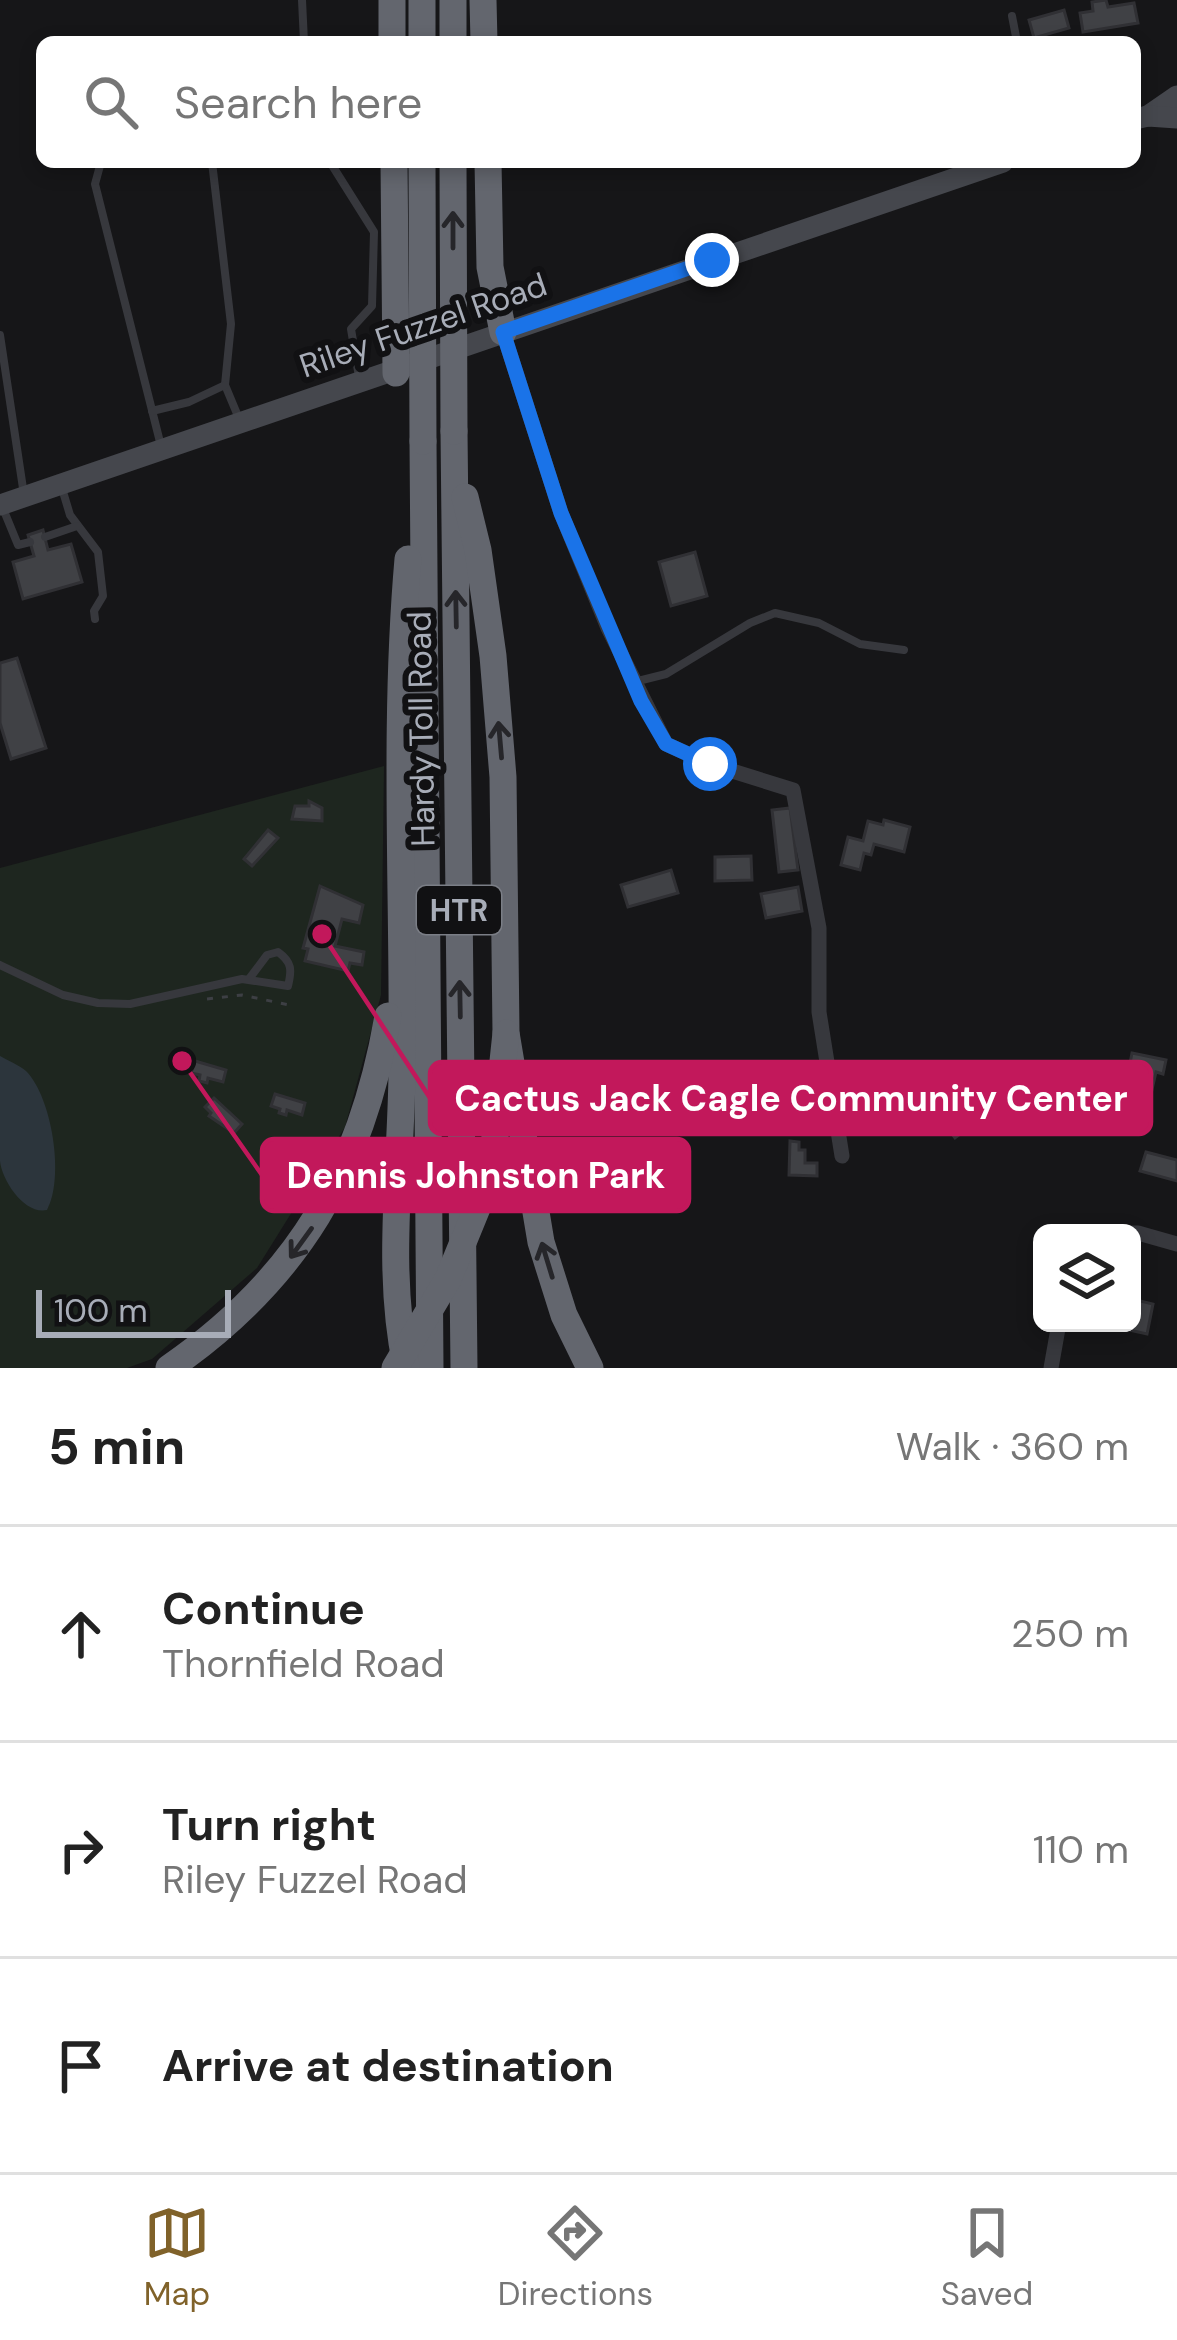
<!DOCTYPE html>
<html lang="en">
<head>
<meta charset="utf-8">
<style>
  :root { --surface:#fff; --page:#f2f2f2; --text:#222; --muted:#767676; --line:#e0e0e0; --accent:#80622a }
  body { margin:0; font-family:"DM Sans",sans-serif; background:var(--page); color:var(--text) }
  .controls { position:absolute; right:36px; bottom:36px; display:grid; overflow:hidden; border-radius:18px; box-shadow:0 6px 18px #0003 }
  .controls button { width:108px; height:108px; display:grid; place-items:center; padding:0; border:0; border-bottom:3px solid var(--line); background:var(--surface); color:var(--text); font:60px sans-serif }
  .scale { position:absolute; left:36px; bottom:30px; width:195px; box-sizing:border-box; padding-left:12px; border:6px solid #a8adb8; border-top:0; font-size:33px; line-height:42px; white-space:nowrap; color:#a8adb8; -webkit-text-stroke:9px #111113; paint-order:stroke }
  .stop { position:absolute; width:36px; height:36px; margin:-27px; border:9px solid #1a73e8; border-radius:50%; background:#fff }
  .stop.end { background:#1a73e8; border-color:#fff; box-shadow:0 3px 12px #0008 }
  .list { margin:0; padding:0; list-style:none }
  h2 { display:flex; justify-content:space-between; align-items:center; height:156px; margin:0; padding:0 48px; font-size:51px }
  h2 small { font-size:39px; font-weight:400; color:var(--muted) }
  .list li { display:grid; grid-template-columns:78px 1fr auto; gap:36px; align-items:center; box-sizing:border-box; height:216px; padding:0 48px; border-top:3px solid var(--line) }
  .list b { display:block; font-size:45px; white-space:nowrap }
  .list p { margin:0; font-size:39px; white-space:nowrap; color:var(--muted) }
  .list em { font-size:39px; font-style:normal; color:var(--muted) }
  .icon { flex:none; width:66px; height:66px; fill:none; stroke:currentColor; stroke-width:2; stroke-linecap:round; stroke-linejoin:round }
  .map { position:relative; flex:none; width:1177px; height:1368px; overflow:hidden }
  .search { position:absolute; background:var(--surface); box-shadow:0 6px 18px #0003; left:36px; right:36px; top:36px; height:132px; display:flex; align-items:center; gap:30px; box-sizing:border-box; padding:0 42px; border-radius:18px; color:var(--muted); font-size:45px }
  .sheet { height:804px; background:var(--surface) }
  nav { display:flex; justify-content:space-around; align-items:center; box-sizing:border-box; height:168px; border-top:3px solid var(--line); background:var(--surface); font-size:33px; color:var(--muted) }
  nav a { display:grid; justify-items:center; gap:6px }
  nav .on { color:var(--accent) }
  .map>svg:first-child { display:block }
  .green { fill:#1e261f }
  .water { fill:#2c353c }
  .building { fill:#404145; stroke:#303034; stroke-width:3 }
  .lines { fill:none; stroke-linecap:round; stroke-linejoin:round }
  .path { stroke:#3d3f44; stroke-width:3; stroke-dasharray:6 9; stroke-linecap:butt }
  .service { stroke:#37383d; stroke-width:8 }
  .minor { stroke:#37383d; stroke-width:15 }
  .secondary { stroke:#45474d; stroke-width:21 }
  .motorway { stroke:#63666e; stroke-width:27 }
  .motorway-bridge { stroke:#63666e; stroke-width:27 }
  .oneway { stroke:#26262a }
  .route { stroke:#1a73e8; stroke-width:15 }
  .labels { text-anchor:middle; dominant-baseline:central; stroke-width:12; stroke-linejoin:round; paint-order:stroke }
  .shield { fill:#111113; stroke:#7b7e86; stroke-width:3 }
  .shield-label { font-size:30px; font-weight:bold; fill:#a8adb8 }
  .street-label { font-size:33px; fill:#a8adb8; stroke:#111113 }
  .leader { fill:none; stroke:#c2185b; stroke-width:4.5 }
  .callout-dot { fill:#c2185b; stroke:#111113; stroke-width:4.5 }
  .callout { fill:#c2185b; stroke:#c2185b; stroke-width:4.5 }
  .callout-label { font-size:36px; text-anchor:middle; font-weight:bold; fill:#fff }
</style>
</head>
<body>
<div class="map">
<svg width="1177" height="1368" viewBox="0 0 1177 1368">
  <rect width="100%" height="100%" fill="#161618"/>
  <!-- green -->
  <polygon class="green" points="384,766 381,995 345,1127 257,1268 152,1359 127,1368 0,1368 0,868"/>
  <!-- water -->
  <path class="water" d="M0,1056C7,1060 19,1065 26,1071C52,1097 65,1178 47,1210C25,1215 2,1181 0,1161C0,1127 0,1090 0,1056Z"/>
  <!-- building -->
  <g class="building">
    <polygon points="1106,0 1108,7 1134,3 1138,23 1083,32 1080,13 1093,11 1092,2"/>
    <polygon points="1064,10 1069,28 1034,38 1029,20"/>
    <polygon points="43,530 48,550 71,544 82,582 23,599 13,562 34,556 28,535"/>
    <polygon points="695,552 707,596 671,606 659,562"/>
    <polygon points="17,658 46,748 11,759 0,723 0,663"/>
    <polygon points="309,801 322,808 322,821 292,819 295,806 309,806"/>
    <polygon points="790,808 798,870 779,872 772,810"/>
    <polygon points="884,820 910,827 904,852 874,844 871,855 864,853 860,870 841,865 848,837 863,841 868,821 883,825"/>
    <polygon points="268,830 278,838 252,866 244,859"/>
    <polygon points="751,856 752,880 715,881 715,857"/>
    <polygon points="671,870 678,893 628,907 621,885"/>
    <polygon points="320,886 363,905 359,923 342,919 335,946 364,952 362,965 350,963 348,971 305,961 308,949 303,948"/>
    <polygon points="798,887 802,911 766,918 761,894"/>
    <polygon points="1132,1053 1166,1060 1163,1074 1156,1072 1151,1094 1125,1088"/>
    <polygon points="195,1061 226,1070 223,1082 208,1078 207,1083 199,1081 200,1075 191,1073"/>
    <polygon points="275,1094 305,1103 302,1115 287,1110 286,1115 279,1113 280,1109 271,1106"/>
    <polygon points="214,1098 242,1124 234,1133 209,1116 211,1113 205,1107"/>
    <polygon points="954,1109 968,1128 955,1138 941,1119"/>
    <polygon points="790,1141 799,1142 799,1150 805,1150 805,1163 817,1163 817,1176 789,1175"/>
    <polygon points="1146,1152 1177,1160 1177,1181 1140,1171"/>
    <polygon points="1132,1299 1153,1304 1147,1334 1124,1329 1126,1323 1132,1323"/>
  </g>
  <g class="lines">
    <!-- path -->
    <polyline class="path" points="207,999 242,995 294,1006"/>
    <!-- service -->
    <g class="service">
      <polyline points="302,0 304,42"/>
      <polyline points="1012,16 1017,42"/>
      <polyline points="101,162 95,184 161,446"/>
      <polyline points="212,162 231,324 225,385 240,421"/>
      <polyline points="330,162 374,232 372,306 351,329 359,377"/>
      <polyline points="0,335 24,495"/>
      <polyline points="152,411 189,402 225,385"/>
      <polyline points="61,485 70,515 98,552 103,596 94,611 95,619"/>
      <polyline points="2,506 18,545 30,542"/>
      <polyline points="45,537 77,526"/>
      <polyline points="634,682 666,674 750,623 775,613 819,623 860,644 904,650"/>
      <path d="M0,965L63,995L98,1003L130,1004L242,979L288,986C292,970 292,962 278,952L267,955L249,979"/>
    </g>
    <!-- minor -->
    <g class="minor">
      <polyline points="503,332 561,513 608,628 666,744 710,764 793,790 819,928 819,1012 842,1156"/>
      <polyline points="1110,1233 1138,1233 1177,1244"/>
      <polyline points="1051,1368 1059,1323"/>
    </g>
    <!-- secondary -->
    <g class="secondary">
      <polyline points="1148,116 1177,96"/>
      <polyline points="1135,119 1148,116 1177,118"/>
      <path d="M0,505C335,393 668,275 1003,162"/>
    </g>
    <!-- motorway -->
    <g class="motorway">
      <polyline points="392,0 392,42"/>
      <polyline points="422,0 422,42"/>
      <polyline points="453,0 453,42"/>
      <polyline points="483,0 484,42"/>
      <polyline points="394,162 396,373"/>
      <polyline points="488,162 490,267 503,332"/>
      <polyline points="454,431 464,1368"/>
      <polyline points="423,441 430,1368"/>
      <polyline points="465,497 478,550 493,656 503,777 506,1033 541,1242 564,1315 590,1368"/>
      <path d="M406,1365C386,1270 401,1169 402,1072C404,901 393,730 408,559"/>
      <path d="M169,1368C298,1279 362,1169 388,1016"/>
    </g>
    <!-- motorway-bridge -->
    <g class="motorway-bridge">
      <polyline points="422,162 423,441"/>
      <polyline points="453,162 454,431"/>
      <polyline points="395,1368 448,1279 491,1174 506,1033"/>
    </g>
  </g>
  <!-- one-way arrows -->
  <defs><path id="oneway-shaft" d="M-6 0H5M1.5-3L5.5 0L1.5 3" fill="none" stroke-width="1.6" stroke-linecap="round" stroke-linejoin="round" transform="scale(3)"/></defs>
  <g class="oneway">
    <use href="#oneway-shaft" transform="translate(453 230) rotate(-90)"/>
    <use href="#oneway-shaft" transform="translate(456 609) rotate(-91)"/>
    <use href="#oneway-shaft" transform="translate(500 740) rotate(-95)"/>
    <use href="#oneway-shaft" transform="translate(460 999) rotate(-91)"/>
    <use href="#oneway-shaft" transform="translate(301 1243) rotate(126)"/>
    <use href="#oneway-shaft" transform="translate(547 1260) rotate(-107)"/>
  </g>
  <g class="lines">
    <!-- route -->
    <polyline class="route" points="710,764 666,744 641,701 561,513 503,332 712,260"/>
  </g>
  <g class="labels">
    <!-- shield labels -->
    <rect class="shield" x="417" y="886" width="84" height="48" rx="9"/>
    <g class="shield-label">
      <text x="459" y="910">HTR</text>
    </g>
    <!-- street labels -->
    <g class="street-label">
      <text transform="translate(423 325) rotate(-19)">Riley Fuzzel Road</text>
      <text transform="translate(421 729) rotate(-91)">Hardy Toll Road</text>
    </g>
  </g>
  <!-- callouts -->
  <path class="leader" d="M322 934L430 1098M182 1061L262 1175"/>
  <g class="callout-dot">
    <circle cx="322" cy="934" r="12"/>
    <circle cx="182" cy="1061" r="12"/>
  </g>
  <g class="callout">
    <rect x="430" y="1062" width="721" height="72" rx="12"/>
    <rect x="262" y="1139" width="427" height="72" rx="12"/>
  </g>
  <g class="callout-label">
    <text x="791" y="1111">Cactus Jack Cagle Community Center</text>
    <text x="476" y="1188">Dennis Johnston Park</text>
  </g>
</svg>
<div class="controls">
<button><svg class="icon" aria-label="layers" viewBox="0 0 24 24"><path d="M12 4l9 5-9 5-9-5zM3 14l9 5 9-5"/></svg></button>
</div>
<div class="scale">100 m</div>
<div class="stop" style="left:710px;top:764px"></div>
<div class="stop end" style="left:712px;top:260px"></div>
<div class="search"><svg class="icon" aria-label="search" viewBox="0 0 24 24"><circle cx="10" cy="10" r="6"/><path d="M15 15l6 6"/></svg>Search here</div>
</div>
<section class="sheet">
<h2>5 min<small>Walk · 360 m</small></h2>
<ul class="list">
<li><svg class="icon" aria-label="ahead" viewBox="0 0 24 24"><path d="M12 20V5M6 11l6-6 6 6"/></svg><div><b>Continue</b><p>Thornfield Road</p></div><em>250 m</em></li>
<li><svg class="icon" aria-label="right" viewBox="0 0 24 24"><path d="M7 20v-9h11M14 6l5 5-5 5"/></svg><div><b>Turn right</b><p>Riley Fuzzel Road</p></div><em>110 m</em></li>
<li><svg class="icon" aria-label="arrive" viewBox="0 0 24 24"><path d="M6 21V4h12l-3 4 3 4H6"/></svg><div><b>Arrive at destination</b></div></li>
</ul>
</section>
<nav>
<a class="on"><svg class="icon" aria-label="map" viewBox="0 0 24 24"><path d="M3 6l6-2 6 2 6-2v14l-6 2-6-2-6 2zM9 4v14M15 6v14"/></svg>Map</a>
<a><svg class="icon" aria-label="directions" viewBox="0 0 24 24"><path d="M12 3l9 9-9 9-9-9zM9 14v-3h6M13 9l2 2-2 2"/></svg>Directions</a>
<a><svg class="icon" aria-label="saved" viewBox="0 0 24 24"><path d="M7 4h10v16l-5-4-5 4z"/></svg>Saved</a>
</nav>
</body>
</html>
